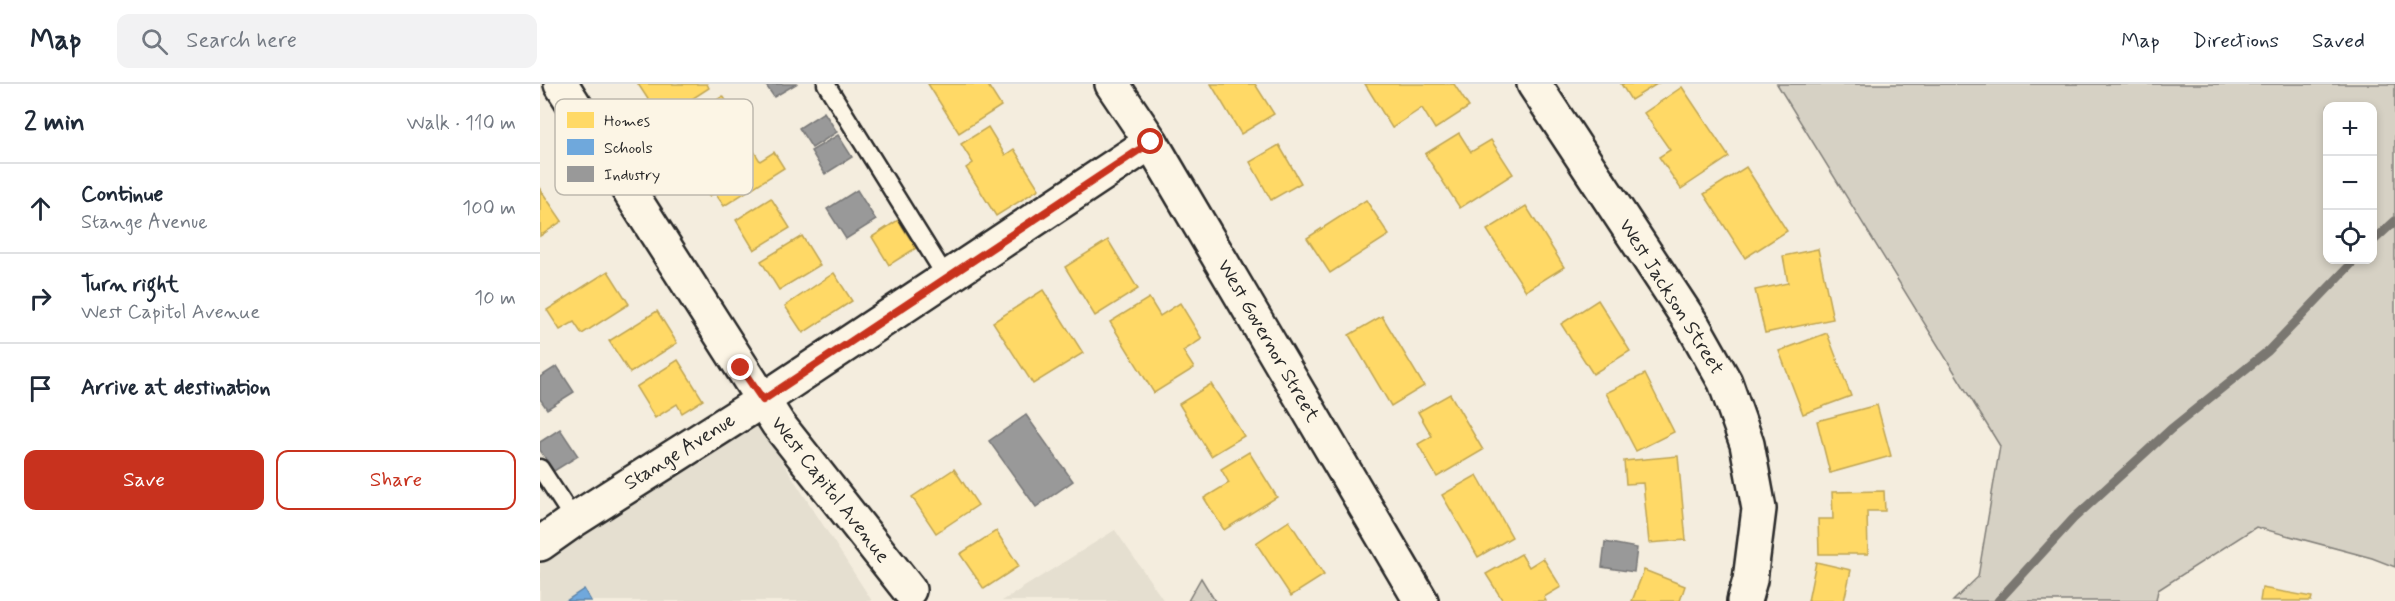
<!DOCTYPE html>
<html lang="en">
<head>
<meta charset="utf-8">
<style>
  :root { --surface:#fff; --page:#f2f2f3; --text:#1f2937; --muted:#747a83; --line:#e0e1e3; --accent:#c8321e }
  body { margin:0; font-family:Mynerve,sans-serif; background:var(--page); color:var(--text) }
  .controls { position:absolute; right:18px; top:18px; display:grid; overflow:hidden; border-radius:12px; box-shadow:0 3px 9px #0003 }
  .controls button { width:54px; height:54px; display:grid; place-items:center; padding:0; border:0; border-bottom:2px solid var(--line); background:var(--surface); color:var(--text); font:30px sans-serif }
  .stop { position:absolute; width:18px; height:18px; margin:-14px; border:4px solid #c8321e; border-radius:50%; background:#fff }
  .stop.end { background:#c8321e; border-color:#fff; box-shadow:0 2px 6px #0008 }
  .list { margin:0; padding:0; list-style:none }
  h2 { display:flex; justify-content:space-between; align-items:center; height:78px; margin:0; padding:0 24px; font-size:26px }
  h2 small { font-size:20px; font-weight:400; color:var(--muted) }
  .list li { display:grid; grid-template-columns:39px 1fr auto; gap:18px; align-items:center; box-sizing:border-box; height:90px; padding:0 24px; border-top:2px solid var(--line) }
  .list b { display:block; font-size:22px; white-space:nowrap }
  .list p { margin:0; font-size:20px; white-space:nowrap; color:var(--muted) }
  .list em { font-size:20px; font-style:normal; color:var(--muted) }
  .actions { display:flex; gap:12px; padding:18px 24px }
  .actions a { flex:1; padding:14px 0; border:2px solid var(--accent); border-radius:12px; text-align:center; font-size:21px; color:var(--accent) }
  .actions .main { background:var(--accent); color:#fff }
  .icon { flex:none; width:33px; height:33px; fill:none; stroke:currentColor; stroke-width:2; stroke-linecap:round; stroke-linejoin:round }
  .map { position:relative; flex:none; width:1855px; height:517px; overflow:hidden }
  header { display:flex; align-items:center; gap:36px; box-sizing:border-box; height:84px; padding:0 30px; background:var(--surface); border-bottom:2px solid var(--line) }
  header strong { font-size:28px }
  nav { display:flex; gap:33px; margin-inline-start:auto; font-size:21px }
  .search { width:420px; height:54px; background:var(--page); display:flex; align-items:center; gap:15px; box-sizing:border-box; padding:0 21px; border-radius:12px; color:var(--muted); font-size:22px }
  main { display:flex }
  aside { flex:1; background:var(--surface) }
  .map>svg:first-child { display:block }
  .built { fill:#e5dfd0 }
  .green { fill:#d6d1c4; stroke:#807e78; stroke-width:1.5; fill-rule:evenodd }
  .homes { fill:#ffd966; stroke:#bfa554; stroke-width:1.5 }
  .schools { fill:#6fa8dc; stroke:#5b82a7; stroke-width:1.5 }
  .industry { fill:#999; stroke:#787878; stroke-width:1.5 }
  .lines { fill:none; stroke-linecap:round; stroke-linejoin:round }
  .stream { stroke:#7a7771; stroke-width:9 }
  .lane-casing { stroke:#2b2b2b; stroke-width:21 }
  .street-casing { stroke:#2b2b2b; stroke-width:38 }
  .lane { stroke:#fcf5e5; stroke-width:16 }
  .street { stroke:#fcf5e5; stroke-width:33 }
  .route { stroke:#c8321e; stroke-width:8 }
  .labels { text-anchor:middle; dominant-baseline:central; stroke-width:6; stroke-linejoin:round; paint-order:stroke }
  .street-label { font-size:20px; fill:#2b2b2b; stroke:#fcf5e5 }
  .key { fill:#fcf5e5; stroke:#bdb8ad; stroke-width:1.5 }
  .key-label { font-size:16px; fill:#2b2b2b }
</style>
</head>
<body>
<header>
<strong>Map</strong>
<div class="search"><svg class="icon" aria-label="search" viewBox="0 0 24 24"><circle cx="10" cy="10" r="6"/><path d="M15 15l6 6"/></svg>Search here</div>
<nav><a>Map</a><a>Directions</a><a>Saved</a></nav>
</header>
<main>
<aside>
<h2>2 min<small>Walk · 110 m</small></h2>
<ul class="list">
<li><svg class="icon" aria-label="ahead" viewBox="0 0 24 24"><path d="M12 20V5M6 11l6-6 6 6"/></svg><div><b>Continue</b><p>Stange Avenue</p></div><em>100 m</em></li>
<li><svg class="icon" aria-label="right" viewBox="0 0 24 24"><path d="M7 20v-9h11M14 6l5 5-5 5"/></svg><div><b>Turn right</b><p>West Capitol Avenue</p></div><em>10 m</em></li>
<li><svg class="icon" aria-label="arrive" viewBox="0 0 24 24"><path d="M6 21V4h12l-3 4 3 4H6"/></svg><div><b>Arrive at destination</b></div></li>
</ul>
<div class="actions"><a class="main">Save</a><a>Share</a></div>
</aside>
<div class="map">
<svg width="1855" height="517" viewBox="0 0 1855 517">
  <rect width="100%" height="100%" fill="#f4edde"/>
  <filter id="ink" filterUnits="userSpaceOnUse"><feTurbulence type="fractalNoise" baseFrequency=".0167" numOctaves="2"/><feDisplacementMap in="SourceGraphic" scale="12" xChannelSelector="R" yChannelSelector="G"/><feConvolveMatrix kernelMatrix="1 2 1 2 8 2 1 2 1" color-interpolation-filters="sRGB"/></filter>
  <g filter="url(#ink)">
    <!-- built -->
    <g class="built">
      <polygon points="218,340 332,517 0,517 0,475"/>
      <polygon points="575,446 624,517 462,517"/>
    </g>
    <!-- green -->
    <g class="green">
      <path d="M1237,0H1855V483L1832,474L1716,443L1618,506L1616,517H1413L1438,493L1460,362ZM1832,22V176H1788V22Z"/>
      <polygon points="661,494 675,517 648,517"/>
    </g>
    <!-- homes -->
    <g class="homes">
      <polygon points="98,0 167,0 169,4 121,35"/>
      <polygon points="388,0 447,0 461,22 419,49"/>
      <polygon points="671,0 715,0 734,30 701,50"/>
      <polygon points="825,0 914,0 929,23 895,45 882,24 852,44"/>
      <polygon points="1081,0 1117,0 1091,16"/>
      <polygon points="1142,3 1189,73 1141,105 1119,73 1130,66 1104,29"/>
      <polygon points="183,12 204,44 161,72 140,39"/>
      <polygon points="448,43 465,71 474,65 499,105 456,132 426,84 433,79 421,60"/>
      <polygon points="919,49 931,68 951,56 973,90 920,124 885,70"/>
      <polygon points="739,61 761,99 731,116 710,78"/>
      <polygon points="212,64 220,77 234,68 244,84 184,122 175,109 169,112 159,98"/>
      <polygon points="1206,83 1247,147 1205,174 1164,110"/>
      <polygon points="0,105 22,137 0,152"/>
      <polygon points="231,114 250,144 214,166 196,136"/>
      <polygon points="826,116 849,151 790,189 767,154"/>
      <polygon points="986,122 1024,183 986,207 947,146"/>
      <polygon points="358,136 376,164 349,181 332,153"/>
      <polygon points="262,152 280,181 239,206 221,177"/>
      <polygon points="568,156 598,205 555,232 525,183"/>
      <polygon points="1278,165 1293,235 1225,249 1215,206 1248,199 1243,172"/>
      <polygon points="68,187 89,220 42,250 34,238 20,246 7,226"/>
      <polygon points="294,189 312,217 263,249 245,222"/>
      <polygon points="503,206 543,269 493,300 453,238"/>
      <polygon points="609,214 620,232 640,219 662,255 643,267 654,284 614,309 570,238"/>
      <polygon points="1058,216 1090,267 1053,290 1021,240"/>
      <polygon points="117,227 137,259 90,289 69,257"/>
      <polygon points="842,232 884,302 851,322 809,251"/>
      <polygon points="1287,249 1311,312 1263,330 1239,267"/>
      <polygon points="138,276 163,316 142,329 137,320 115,334 96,303"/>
      <polygon points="1105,290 1134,348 1096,367 1066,309"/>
      <polygon points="671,300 704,352 671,372 639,320"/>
      <polygon points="910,310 943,366 897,393 878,360 892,352 878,328"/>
      <polygon points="1337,321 1351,372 1290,389 1277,337"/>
      <polygon points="709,368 737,413 684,446 664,414 689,399 681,385"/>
      <polygon points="1138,372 1146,456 1109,459 1103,399 1086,400 1084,377"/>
      <polygon points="414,385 438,421 396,449 372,413"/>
      <polygon points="937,391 972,453 938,473 902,411"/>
      <polygon points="1344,407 1345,427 1327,427 1328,470 1279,470 1278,435 1293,435 1292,408"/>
      <polygon points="749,437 784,491 751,512 716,459"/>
      <polygon points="456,447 479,482 444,505 420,470"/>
      <polygon points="981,470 989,483 1003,474 1021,503 1004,513 1006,517 963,517 946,490"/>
      <polygon points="1276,478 1311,486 1304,517 1268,517"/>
      <polygon points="1104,486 1145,502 1140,517 1092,517"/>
      <polygon points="1722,504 1772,513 1771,517 1720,517"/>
    </g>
    <!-- schools -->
    <polygon class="schools" points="44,505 51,517 26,517"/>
    <!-- industry -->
    <g class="industry">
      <polygon points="225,0 256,0 234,13"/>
      <polygon points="284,28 297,48 272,64 259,44"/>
      <polygon points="298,51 312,73 285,90 271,67"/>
      <polygon points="317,106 336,136 306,155 287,125"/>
      <polygon points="17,282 34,308 7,325 0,315 0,293"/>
      <polygon points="486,331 533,397 496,423 449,357"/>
      <polygon points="20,345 38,372 14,387 0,366 0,358"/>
      <polygon points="1065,458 1097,464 1094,488 1062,483"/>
    </g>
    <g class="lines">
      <!-- stream -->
      <g class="stream">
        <polyline points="1832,158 1855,137"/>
        <polyline points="1458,517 1533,435 1631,345 1728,267 1815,176"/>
      </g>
      <defs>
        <g id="lane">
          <polyline points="286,0 406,193"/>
          <polyline points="0,384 34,436"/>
        </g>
        <g id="street">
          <polyline points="21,0 238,340 369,506"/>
          <polyline points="572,0 611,58 881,517"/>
          <polyline points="994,0 1154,243 1185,298 1207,360 1219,425 1210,496 1204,517"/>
          <polyline points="0,460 34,436 223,316 611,58"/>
        </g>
      </defs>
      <!-- lane casing -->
      <use href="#lane" class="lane-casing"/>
      <!-- street casing -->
      <use href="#street" class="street-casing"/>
      <!-- lane -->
      <use href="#lane" class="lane"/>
      <!-- street -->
      <use href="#street" class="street"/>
    </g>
  </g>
  <g class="lines" filter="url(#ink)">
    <!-- route -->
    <polyline class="route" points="201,284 223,316 611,58"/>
  </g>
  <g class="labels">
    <!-- street labels -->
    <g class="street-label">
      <text transform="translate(1131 213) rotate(58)">West Jackson Street</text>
      <text transform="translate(728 257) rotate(60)">West Governor Street</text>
      <text transform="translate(140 368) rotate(-32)">Stange Avenue</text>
      <text transform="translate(290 406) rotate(52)">West Capitol Avenue</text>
    </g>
  </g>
  <!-- legend -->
  <rect x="15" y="15" width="198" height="96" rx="9" class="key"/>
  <rect x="27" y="28" width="27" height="16" fill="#ffd966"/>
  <rect x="27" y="55" width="27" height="16" fill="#6fa8dc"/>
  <rect x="27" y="82" width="27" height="16" fill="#999"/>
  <g class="key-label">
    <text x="64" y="42">Homes</text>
    <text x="64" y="69">Schools</text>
    <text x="64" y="96">Industry</text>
  </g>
</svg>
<div class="controls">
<button>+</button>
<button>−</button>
<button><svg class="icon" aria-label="locate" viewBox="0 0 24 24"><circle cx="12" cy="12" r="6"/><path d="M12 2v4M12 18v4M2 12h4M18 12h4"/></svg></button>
</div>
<div class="stop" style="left:611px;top:58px"></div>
<div class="stop end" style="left:201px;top:284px"></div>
</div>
</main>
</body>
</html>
